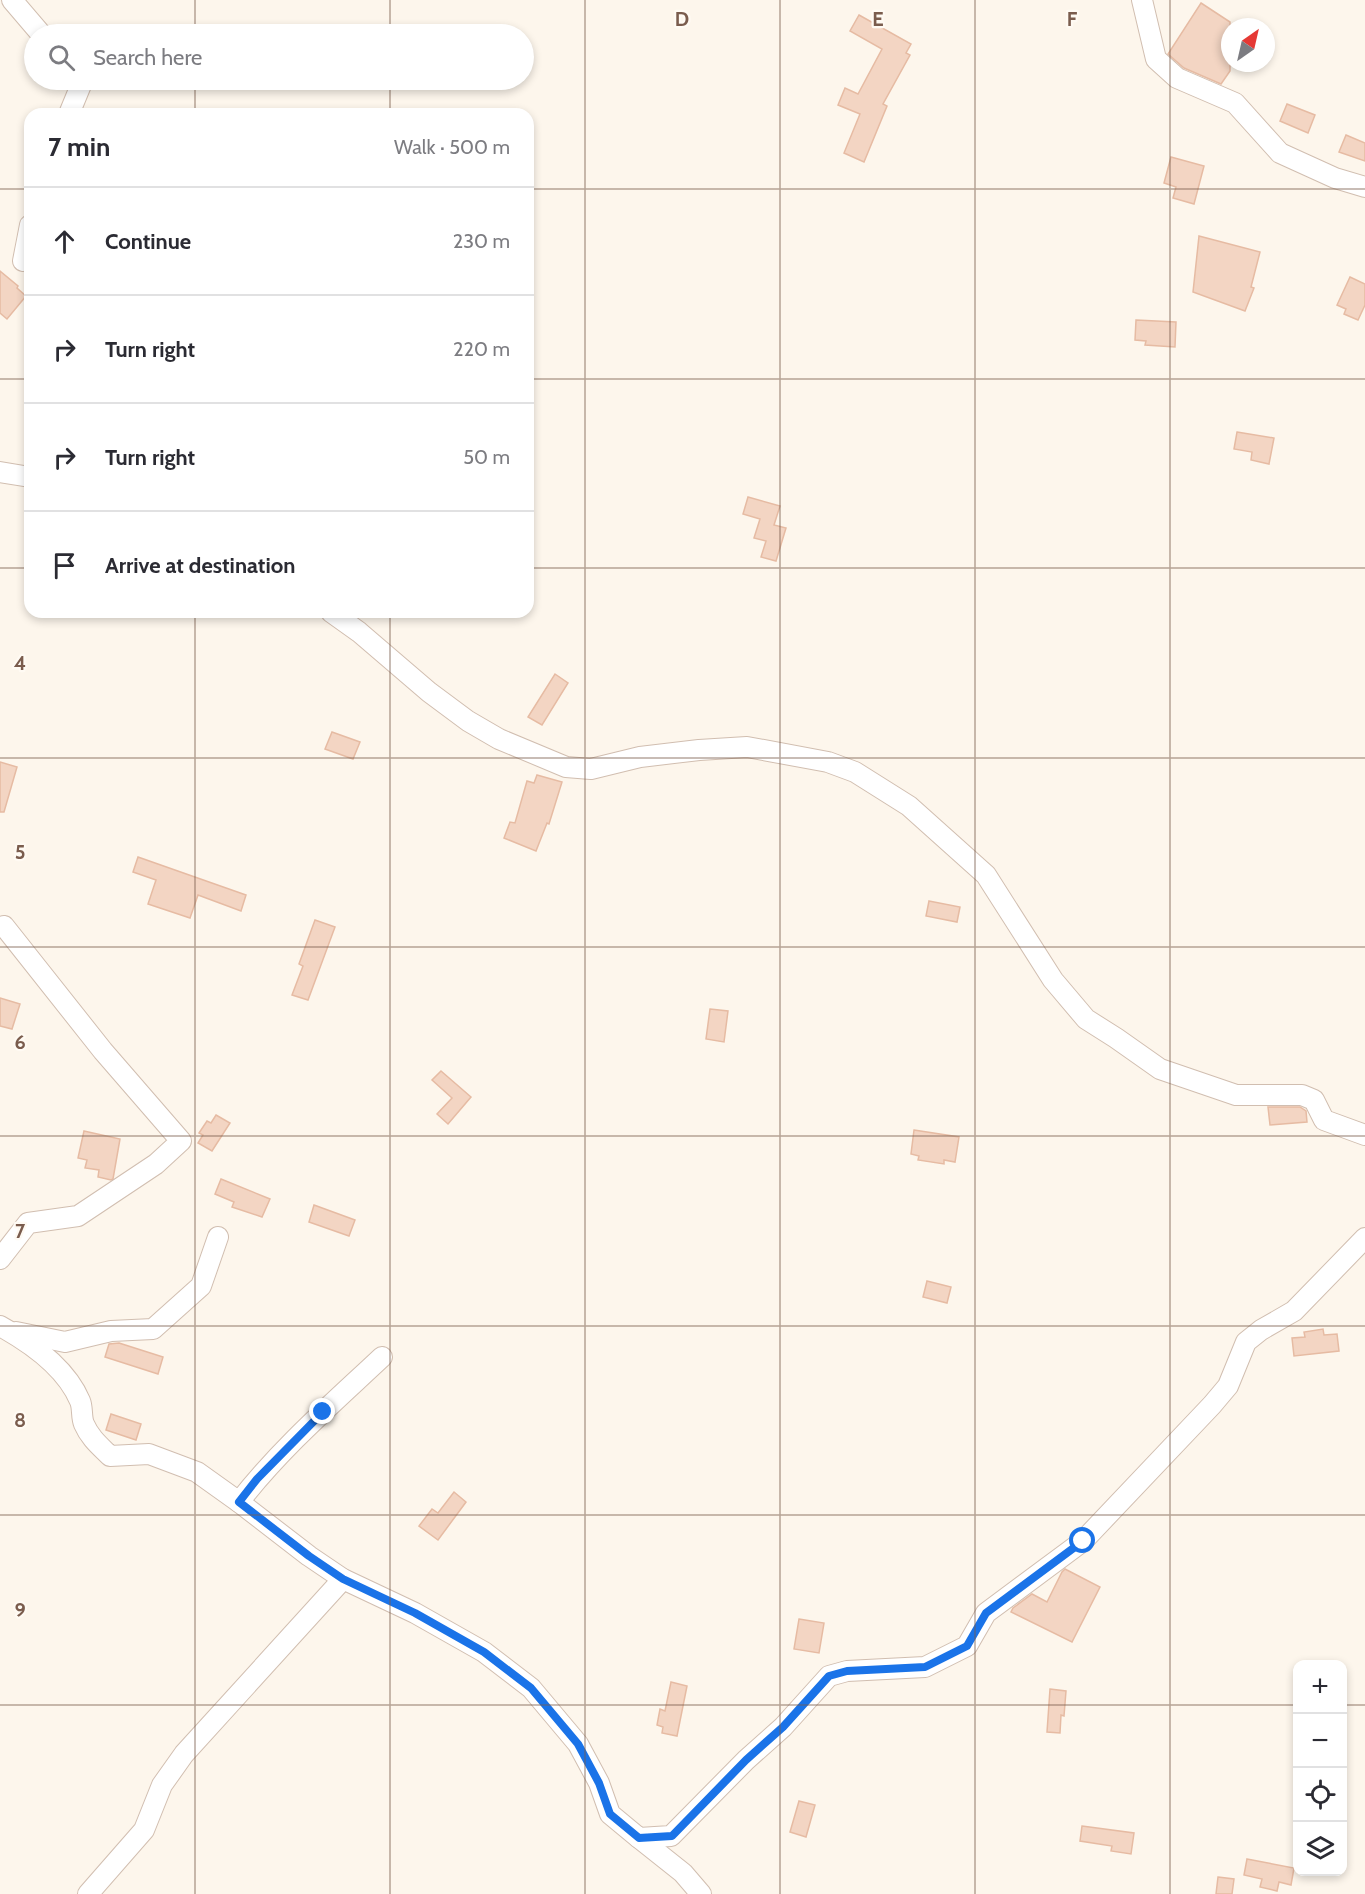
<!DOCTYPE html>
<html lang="en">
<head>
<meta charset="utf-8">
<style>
  :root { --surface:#fff; --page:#f7f7f7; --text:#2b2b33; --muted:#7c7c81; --line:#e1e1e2 }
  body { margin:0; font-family:Cabin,sans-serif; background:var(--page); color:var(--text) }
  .controls { position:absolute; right:18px; bottom:18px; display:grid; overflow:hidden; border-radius:12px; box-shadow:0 3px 9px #0003 }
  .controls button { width:54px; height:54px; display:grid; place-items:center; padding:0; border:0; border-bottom:2px solid var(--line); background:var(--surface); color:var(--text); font:30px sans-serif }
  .compass { position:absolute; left:1221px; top:18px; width:54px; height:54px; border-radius:50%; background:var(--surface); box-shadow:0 3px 9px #0003; rotate:34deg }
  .stop { position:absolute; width:18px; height:18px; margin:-14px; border:4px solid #1a73e8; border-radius:50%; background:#fff }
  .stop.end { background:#1a73e8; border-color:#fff; box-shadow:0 2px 6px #0008 }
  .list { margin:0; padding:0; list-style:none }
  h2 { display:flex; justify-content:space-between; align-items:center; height:78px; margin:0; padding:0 24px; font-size:26px }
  h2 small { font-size:20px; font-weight:400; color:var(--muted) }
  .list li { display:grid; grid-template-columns:39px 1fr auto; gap:18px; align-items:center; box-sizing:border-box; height:108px; padding:0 24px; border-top:2px solid var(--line) }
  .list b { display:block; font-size:22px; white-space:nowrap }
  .list em { font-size:20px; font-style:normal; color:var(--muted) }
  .icon { flex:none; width:33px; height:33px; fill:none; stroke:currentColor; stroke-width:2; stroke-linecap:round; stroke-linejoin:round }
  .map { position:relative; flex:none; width:1365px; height:1894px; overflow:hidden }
  .search { position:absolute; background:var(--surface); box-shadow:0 3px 9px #0003; left:24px; top:24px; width:510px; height:66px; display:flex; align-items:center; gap:15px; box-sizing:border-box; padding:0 21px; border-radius:33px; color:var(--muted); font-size:22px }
  .panel { position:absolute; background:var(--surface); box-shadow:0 3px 9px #0003; left:24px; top:108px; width:510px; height:510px; border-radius:18px }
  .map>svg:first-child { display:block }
  .building { fill:#f3d5c3; stroke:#e6bba3; stroke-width:1.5 }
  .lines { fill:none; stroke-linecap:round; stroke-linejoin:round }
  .minor-casing { stroke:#d1beb0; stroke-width:22 }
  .minor { stroke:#fff; stroke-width:20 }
  .route { stroke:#1a73e8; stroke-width:8 }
  .grid { fill:none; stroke:#7a5c4d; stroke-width:1.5; stroke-opacity:0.55 }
  .grid-label { font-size:20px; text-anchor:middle; font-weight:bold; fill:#7a5c4d; stroke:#fffaf3; stroke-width:4.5; stroke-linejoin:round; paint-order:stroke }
</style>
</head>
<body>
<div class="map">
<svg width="1365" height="1894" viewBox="0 0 1365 1894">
  <rect width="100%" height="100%" fill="#fdf6ec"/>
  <!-- building -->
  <g class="building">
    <polygon points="1201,3 1230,22 1230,71 1221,84 1184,68 1168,54"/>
    <polygon points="859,15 911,44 906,53 910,55 883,104 887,106 864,162 844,153 860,114 838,105 845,88 858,94 882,49 850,31"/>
    <polygon points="1287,104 1315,115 1308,133 1280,121"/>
    <polygon points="1346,135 1365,143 1365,161 1339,152"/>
    <polygon points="1171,157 1204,166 1194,204 1173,198 1176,187 1164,183"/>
    <polygon points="1199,236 1260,252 1251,287 1254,288 1245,311 1193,292"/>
    <polygon points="0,271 18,286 17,288 26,296 7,319 0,313"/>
    <polygon points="1350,277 1365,284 1365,305 1358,320 1344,314 1346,309 1337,305"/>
    <polygon points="1136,320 1176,322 1175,347 1145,345 1146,341 1135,340"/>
    <polygon points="1237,432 1274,438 1269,464 1251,460 1252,452 1234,449"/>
    <polygon points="748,497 780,506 774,525 786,528 776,561 761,557 766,541 754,538 760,519 743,514"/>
    <polygon points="555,674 568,683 542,725 528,717"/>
    <polygon points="332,732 360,742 353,759 325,749"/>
    <polygon points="0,762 17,767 4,812 0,812"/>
    <polygon points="537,775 562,782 549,824 547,823 536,851 504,838 510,822 515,823 527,781 534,783"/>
    <polygon points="138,857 246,895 241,911 198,895 190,918 148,904 156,880 133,872"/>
    <polygon points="929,901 960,907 957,922 926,916"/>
    <polygon points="315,920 335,927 308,1000 292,995 303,966 299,964"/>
    <polygon points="0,998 20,1004 12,1029 0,1026"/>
    <polygon points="710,1009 728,1011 724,1042 706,1039"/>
    <polygon points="441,1071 471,1097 448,1124 437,1114 452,1098 432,1080"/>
    <polygon points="1268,1107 1300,1107 1306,1111 1307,1122 1270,1125"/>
    <polygon points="216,1115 230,1123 212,1151 198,1143 203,1135 199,1133 207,1121 211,1123"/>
    <polygon points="914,1130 959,1137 955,1162 944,1160 944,1164 918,1160 919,1156 911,1154"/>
    <polygon points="84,1131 120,1139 113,1179 111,1180 98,1177 99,1170 85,1168 87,1160 78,1158"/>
    <polygon points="221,1179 270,1199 262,1217 232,1207 234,1202 215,1194"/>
    <polygon points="314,1205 355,1220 349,1236 309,1222"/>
    <polygon points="927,1281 951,1287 947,1303 923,1297"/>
    <polygon points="1323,1329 1324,1335 1337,1334 1339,1351 1294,1356 1292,1338 1305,1337 1304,1332"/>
    <polygon points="119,1343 163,1357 158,1374 105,1357 109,1344"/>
    <polygon points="111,1414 141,1424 136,1440 106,1430"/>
    <polygon points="454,1492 466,1502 438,1540 419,1526 432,1509 438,1513"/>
    <polygon points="1065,1569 1100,1587 1072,1642 1011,1612 1013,1608 1032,1594 1047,1602 1062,1572"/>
    <polygon points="799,1619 824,1623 819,1653 794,1649"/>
    <polygon points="671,1682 687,1686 677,1736 662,1733 663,1727 657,1725 660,1709 665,1711"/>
    <polygon points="1050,1689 1066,1691 1064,1716 1061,1715 1060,1733 1047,1732"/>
    <polygon points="799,1801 815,1805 806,1837 790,1832"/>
    <polygon points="1082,1826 1134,1833 1131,1854 1111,1851 1112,1846 1080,1841"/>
    <polygon points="1247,1859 1294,1868 1291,1885 1279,1882 1277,1891 1260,1887 1262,1879 1244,1875"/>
    <polygon points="1218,1877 1234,1879 1232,1894 1216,1894"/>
  </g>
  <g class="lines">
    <defs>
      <g id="minor">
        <polyline points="12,0 41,34"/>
        <polyline points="1142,0 1156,59 1177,78 1235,103 1280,153 1335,178 1365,187"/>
        <polyline points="69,114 83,80"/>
        <polyline points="23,261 30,225"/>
        <polyline points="0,472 30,477"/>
        <polyline points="331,612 359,632 429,692 468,721 499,739 566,767 591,769 640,757 699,750 747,747 828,762 855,772 909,806 986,875 1053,980 1086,1019 1116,1038 1160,1069 1236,1095 1302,1095 1314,1100 1324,1120 1365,1135"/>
        <polyline points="0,1259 28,1223 78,1216 156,1164 181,1141 103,1051 4,926"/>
        <path d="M0,1326C31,1343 66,1368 80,1401C83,1408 81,1417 84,1424C90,1438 100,1446 110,1456L149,1454L197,1472L239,1502C281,1448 333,1403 382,1357"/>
        <polyline points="16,1332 65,1342 111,1331 153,1329 201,1286 218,1237"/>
        <polyline points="239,1502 309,1556 343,1579 415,1613 484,1652 531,1688 578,1744 599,1783 610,1814 639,1838 671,1836 746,1760 783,1727 829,1676 847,1671 925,1667 967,1646 986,1613 1083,1541 1212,1405 1228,1386 1246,1342 1261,1330 1294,1311 1365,1238"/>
        <polyline points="639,1838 683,1873 701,1894"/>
        <polyline points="88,1894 144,1830 162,1785 184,1754 343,1579"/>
      </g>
    </defs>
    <!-- minor casing -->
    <use href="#minor" class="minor-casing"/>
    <!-- minor -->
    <use href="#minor" class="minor"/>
  </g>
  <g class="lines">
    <!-- route -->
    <polyline class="route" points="323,1412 257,1479 239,1502 309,1556 343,1579 415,1613 484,1652 531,1688 578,1744 599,1783 610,1814 639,1838 672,1836 746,1760 783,1727 829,1676 847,1671 925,1667 967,1646 986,1613 1083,1541"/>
  </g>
  <!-- grid -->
  <path class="grid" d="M195,0V34M390,0V34M585,0V1894M780,0V1894M975,0V1894M1170,0V1894M195,80V114M390,80V114M0,189H30M528,189H1365M0,379H30M528,379H1365M0,568H30M528,568H1365M195,612V1894M390,612V1894M0,758H1365M0,947H1365M0,1136H1365M0,1326H1365M0,1515H1365M0,1705H1298M1342,1705H1365"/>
  <g class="grid-label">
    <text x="682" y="26">D</text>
    <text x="878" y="26">E</text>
    <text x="1072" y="26">F</text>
    <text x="20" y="670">4</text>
    <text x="20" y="859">5</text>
    <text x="20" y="1049">6</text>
    <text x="20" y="1238">7</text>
    <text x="20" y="1427">8</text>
    <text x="20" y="1617">9</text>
  </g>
</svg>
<div class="controls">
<button>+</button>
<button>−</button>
<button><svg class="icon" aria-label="locate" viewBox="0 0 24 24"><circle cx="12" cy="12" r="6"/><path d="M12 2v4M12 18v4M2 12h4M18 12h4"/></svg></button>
<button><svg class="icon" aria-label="layers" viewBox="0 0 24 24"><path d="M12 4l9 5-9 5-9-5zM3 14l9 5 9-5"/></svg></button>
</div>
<svg class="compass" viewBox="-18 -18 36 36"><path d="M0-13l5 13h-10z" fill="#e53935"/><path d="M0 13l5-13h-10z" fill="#7c7c81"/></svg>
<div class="stop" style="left:1083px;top:1541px"></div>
<div class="stop end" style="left:323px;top:1412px"></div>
<div class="search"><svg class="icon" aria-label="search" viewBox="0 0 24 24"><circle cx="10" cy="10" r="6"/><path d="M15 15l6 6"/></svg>Search here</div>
<section class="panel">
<h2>7 min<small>Walk · 500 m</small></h2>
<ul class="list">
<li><svg class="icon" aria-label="ahead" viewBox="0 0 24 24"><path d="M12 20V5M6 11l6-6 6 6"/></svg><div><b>Continue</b></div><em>230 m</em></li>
<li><svg class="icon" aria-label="right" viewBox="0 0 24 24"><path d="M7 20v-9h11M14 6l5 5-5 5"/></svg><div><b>Turn right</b></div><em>220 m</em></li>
<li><svg class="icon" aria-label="right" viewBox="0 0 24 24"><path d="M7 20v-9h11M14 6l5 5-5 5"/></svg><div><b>Turn right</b></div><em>50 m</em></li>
<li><svg class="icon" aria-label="arrive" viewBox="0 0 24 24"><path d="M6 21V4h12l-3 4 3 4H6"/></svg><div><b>Arrive at destination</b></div></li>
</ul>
</section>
</div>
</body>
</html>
